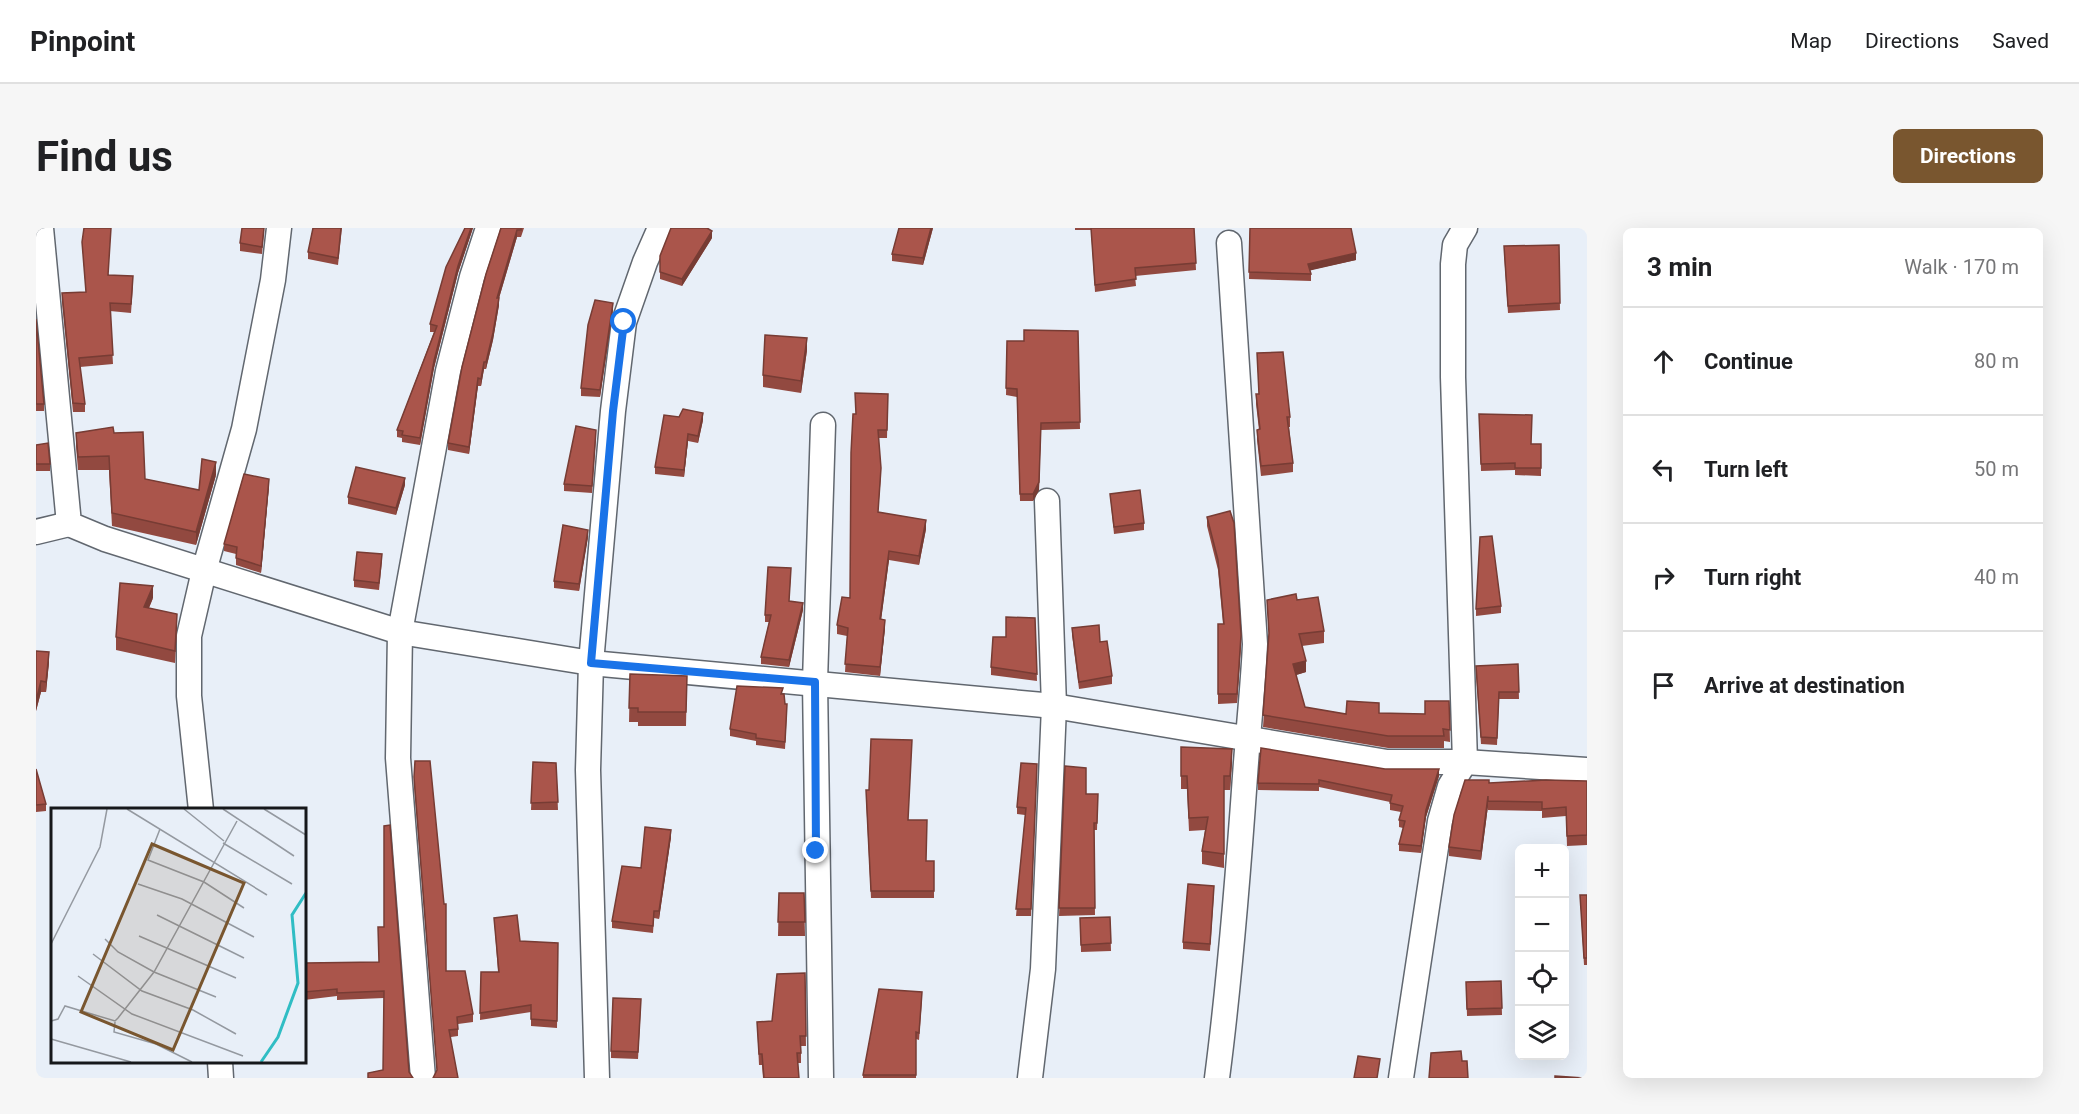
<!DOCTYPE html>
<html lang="en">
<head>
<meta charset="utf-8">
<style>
  :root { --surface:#fff; --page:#f6f6f6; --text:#202124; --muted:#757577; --line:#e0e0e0; --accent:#79562f }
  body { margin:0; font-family:Roboto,sans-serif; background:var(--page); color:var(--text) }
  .controls { position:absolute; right:18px; bottom:18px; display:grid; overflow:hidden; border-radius:9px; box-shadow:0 6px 24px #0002 }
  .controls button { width:54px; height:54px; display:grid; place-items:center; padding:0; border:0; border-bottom:2px solid var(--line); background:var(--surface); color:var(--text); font:30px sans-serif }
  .stop { position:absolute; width:18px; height:18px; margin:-14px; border:4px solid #1a73e8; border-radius:50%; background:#fff }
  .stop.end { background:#1a73e8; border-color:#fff; box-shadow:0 2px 6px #0008 }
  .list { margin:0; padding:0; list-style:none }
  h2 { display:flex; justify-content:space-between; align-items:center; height:78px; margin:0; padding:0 24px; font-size:26px }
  h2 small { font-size:20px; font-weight:400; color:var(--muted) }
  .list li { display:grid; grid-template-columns:39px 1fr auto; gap:18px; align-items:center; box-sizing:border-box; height:108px; padding:0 24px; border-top:2px solid var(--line) }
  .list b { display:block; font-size:22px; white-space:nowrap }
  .list em { font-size:20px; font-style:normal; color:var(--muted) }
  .icon { flex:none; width:33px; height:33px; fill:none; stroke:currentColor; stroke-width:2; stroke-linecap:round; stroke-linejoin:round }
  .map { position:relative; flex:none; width:1551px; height:850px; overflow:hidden; border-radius:9px }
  header { display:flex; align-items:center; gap:36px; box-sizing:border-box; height:84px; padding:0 30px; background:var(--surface); border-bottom:2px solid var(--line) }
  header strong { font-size:28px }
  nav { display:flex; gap:33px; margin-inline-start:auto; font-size:21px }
  .intro { display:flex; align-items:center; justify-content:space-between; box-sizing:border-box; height:144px; padding:0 36px }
  h1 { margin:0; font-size:42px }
  .button { padding:15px 27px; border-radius:9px; background:var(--accent); color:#fff; font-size:21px; font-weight:700 }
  main { display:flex; gap:36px; padding:0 36px }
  aside { flex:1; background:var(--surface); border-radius:9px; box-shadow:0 6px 24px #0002 }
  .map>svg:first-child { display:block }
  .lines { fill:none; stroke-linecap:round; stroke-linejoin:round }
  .minor-casing { stroke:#61676f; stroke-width:27 }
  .minor { stroke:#fff; stroke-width:24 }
  .wall { fill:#924940 }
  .shaded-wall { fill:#773c34 }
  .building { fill:#aa554b; stroke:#773c34; stroke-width:1.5 }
  .route { stroke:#1a73e8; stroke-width:8 }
  .inset-river { fill:none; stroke:#30bdc4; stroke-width:3 }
  .inset-road { fill:none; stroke:#9499a0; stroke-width:1.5 }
  .view { fill:#79562f; fill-opacity:0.15; stroke:#79562f; stroke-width:3 }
  .inset-edge { fill:none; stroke:#16181b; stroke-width:3 }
</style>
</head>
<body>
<header>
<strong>Pinpoint</strong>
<nav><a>Map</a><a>Directions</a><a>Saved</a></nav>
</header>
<div class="intro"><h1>Find us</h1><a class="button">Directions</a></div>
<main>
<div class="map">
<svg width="1551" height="850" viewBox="0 0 1551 850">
  <rect width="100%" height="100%" fill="#e8eff8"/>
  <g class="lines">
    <defs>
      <g id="minor">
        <polyline points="5,0 33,296 69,311 364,404 555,435 1018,478 1351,534 1429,534 1551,542"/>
        <polyline points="0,304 33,296"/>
        <polyline points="165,582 153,468 153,408 168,343 208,201 237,52 243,0"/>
        <polyline points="184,834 185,850"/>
        <polyline points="387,850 362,530 364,404 412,143 436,49 452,0"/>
        <polyline points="561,850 552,542 555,435 577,183 588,94 609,34 624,0"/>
        <polyline points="785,850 779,454 787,197"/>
        <polyline points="994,850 1007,741 1018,478 1011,273"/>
        <path d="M1181,850C1194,750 1202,649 1209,548C1212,504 1217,460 1219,416L1193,15"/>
        <polyline points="1365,850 1404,593 1414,558 1429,534 1417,149 1417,36 1419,17 1429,0"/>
      </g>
    </defs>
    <!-- minor casing -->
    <use href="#minor" class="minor-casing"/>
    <!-- minor -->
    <use href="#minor" class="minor"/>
  </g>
  <!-- wall -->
  <g class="wall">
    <polygon points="277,0 306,0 302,37 272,31 272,24"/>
    <polygon points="429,0 437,0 422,45 398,140 384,217 366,214 366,210 361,209 361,202 398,104 394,104 394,96"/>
    <polygon points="465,0 488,0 485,9 481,9 463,70 463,77 457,112 450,141 448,141 445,158 442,158 433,226 412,222 412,215"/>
    <polygon points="897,0 887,37 856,33 856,26"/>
    <polygon points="1039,0 1158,0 1160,42 1099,48 1100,58 1059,64 1055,2 1039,2"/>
    <polygon points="1214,0 1320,32 1274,42 1275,46 1275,53 1213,51"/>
    <polygon points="228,4 226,26 204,23 204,15"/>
    <polygon points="676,10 646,58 624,51 624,28"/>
    <polygon points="46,14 73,47 97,57 95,85 74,83 77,136 44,139 49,176 49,184 37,184 26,74 26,65 50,64"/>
    <polygon points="1523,17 1524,82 1472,85 1468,25"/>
    <polygon points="577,82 564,169 545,168 545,160"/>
    <polygon points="0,91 8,176 8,183 0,183"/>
    <polygon points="1042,103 1044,201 1005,202 1003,262 997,273 984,273 981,169 970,167 971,113 988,113"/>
    <polygon points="771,122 765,165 727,159 727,147"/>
    <polygon points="1221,125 1254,189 1254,199 1253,199 1257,235 1257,244 1225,248 1221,212 1221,202 1223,202 1220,176 1220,166 1223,166"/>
    <polygon points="852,166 851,210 842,210 845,248 842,284 890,301 883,337 853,332 845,392 849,400 844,448 809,444 811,408 801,406 801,397 814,370 820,186"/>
    <polygon points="1443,186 1495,216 1505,216 1505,248 1479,247 1479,242 1445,243"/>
    <polygon points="667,192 662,215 652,213 648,249 619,246 619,239"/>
    <polygon points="40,205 78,205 109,251 163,262 180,247 160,317 76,298 73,242 42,242 40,218"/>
    <polygon points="560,210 556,265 528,263 528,256"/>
    <polygon points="0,217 14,236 14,243 0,243"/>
    <polygon points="369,257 360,287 312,276 312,269"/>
    <polygon points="233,258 225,345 200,337 200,326 188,323 188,316"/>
    <polygon points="1074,266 1108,295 1108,302 1078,306"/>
    <polygon points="1171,289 1205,416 1201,475 1182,476 1182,396 1187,396 1182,342 1171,298"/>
    <polygon points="552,309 543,363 518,360 518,353"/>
    <polygon points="346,333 343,362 318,359 318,352"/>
    <polygon points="755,347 753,373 767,382 753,439 725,436 725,429 733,394 729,394 729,387"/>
    <polygon points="117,370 113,380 141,399 139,435 80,422 80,409"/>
    <polygon points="1231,372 1261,372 1288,403 1288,415 1266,418 1270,444 1260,447 1269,479 1310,486 1343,485 1389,486 1413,473 1414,514 1408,513 1408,520 1352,520 1227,499 1233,410"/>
    <polygon points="1465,378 1465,385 1440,388 1440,381"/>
    <polygon points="999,390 1001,453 955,447 955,439 970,409"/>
    <polygon points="1036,400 1064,414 1076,448 1076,456 1043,461 1036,407"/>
    <polygon points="0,423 13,434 10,464 5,464 0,483"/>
    <polygon points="1482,436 1483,471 1463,471 1461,517 1445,516 1440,445"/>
    <polygon points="594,446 651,448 650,498 602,498 602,494 593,494"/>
    <polygon points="747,466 751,483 749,521 720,517 720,513 694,508 694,501"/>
    <polygon points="1145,519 1196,534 1194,562 1188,562 1188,640 1166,636 1166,623 1169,602 1153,603 1151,561 1145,561"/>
    <polygon points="379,533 410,743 437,786 437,794 422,796 422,808 415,809 401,843 378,556"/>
    <polygon points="497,534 520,535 522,582 495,582"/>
    <polygon points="1001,536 995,688 980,688 989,587 981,586 981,579"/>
    <polygon points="1029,538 1050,566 1062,566 1061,602 1058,602 1059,687 1023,688"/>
    <polygon points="0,541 10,576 10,583 0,584"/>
    <polygon points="1349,541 1403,548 1390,589 1385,625 1363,623 1363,616 1367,600 1363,599 1363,592 1365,584 1354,582 1354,574 1283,559 1283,563 1222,562 1222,555"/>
    <polygon points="1551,553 1551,617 1531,618 1530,588 1506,590 1506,583 1452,582 1452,578 1445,632 1413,628 1413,619 1453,555"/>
    <polygon points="830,570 873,592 890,633 898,633 898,670 835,670"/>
    <polygon points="635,609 623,691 618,690 617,705 576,700 576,693 605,640"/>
    <polygon points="743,665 768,665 769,708 742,708"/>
    <polygon points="1178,665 1174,723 1147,721 1147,714"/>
    <polygon points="1544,667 1551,667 1551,737 1548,737"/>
    <polygon points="1074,689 1075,723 1045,724 1044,690"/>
    <polygon points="458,690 484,713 522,715 521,800 495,798 495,784 444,792 445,744 462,744"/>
    <polygon points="343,734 373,844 377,850 332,850 332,845 347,842 348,770 301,772 301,768 268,772 268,742"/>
    <polygon points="769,745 770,818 765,818 765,835 762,835 763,850 727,850 726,837 723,837 721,794 736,793"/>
    <polygon points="1465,753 1466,787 1431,788 1430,754"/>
    <polygon points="886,772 883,812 880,811 880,850 827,850 827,847"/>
    <polygon points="605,778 602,831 575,830 575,823"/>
  </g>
  <!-- shaded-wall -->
  <g class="shaded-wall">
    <polygon points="435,0 437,0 422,45 398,140 384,217 384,210 398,133 422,38"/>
    <polygon points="895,0 897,0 887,37 887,30"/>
    <polygon points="481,2 481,9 461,77 461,70"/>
    <polygon points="676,3 676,10 646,58 646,51"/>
    <polygon points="1320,25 1320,32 1272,43 1272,36"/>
    <polygon points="463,70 463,77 457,112 450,141 450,134"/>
    <polygon points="577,75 577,82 564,169 564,162"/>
    <polygon points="771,110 771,122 765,165 765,153"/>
    <polygon points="448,134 448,141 445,158 445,151"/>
    <polygon points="442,150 442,158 433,226 433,219"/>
    <polygon points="667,185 667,192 662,215 662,208"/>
    <polygon points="1005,195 1003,262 997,273 997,266"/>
    <polygon points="652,206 652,213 648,249 648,242"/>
    <polygon points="180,234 180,247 160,317 160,304"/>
    <polygon points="369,250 369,257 360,287 360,280"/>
    <polygon points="233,251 233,258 225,345 225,338"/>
    <polygon points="890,292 890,301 883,337 883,328"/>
    <polygon points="552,302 552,309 543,363 543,356"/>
    <polygon points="853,323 853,332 844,400 844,391"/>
    <polygon points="117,358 117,370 108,391 108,379"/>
    <polygon points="767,375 767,382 753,439 753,432"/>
    <polygon points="849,392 849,400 844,448 844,439"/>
    <polygon points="1205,407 1205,416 1201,475 1201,466"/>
    <polygon points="13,424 13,434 10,464 10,454"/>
    <polygon points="1270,433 1270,444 1257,448 1257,436"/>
    <polygon points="5,453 5,464 0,483 0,473"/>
    <polygon points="1196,521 1196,534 1194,562 1194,548"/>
    <polygon points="1403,541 1403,548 1390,589 1385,625 1385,618 1390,582"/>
    <polygon points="1452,568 1452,578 1445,632 1445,623"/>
    <polygon points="635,602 635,609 623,691 623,683"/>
  </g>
  <!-- building -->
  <g class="building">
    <polygon points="48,0 75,0 72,47 97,48 95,76 74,75 77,127 43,130 49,176 37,175 26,65 50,64 46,14"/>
    <polygon points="206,0 228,0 226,19 204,15"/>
    <polygon points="277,0 305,0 302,30 272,24"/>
    <polygon points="429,0 435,0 422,38 398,133 384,210 366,207 367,203 361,202 401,98 394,96 410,39"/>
    <polygon points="465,0 485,0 485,2 481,2 461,70 463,70 457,105 450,134 448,134 445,151 442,150 433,219 412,215 426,139 450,46"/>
    <polygon points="635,0 671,0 676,3 646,51 624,44 624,28"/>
    <polygon points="863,0 895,0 887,30 856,26"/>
    <polygon points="1055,0 1158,0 1160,35 1099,40 1100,51 1059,57"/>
    <polygon points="1214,0 1315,0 1320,25 1272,36 1275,46 1213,44"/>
    <polygon points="1523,17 1524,75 1472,78 1468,18"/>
    <polygon points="559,72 577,75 564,162 545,160 552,97"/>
    <polygon points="0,91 8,176 0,176"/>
    <polygon points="988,102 1042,103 1044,194 1005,195 1003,254 997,266 984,266 981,161 970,160 971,113 988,113"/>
    <polygon points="729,107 771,110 765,153 727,147"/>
    <polygon points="1247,124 1254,189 1251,189 1257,235 1225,238 1221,202 1224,201 1220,166 1223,166 1221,125"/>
    <polygon points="819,165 852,166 851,202 842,202 845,240 842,284 890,292 883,328 853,323 844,391 849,392 844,439 809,436 812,400 801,397 806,369 814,370 815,225 817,186 820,186"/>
    <polygon points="647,181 667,185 662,208 652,206 648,242 619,239 628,187 643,189"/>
    <polygon points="1443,186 1496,187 1495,216 1505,216 1505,240 1479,240 1479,235 1445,236"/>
    <polygon points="540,198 560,202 556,258 528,256"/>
    <polygon points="77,199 78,205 107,204 109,251 163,262 166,231 180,234 160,304 76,285 73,228 42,229 40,205"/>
    <polygon points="12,215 14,236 0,236 0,217"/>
    <polygon points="320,239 369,250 360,280 312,269"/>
    <polygon points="208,246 233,251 225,338 200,330 201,319 188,316"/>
    <polygon points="1104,262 1108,295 1078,299 1074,266"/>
    <polygon points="1194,283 1198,295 1205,407 1203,438 1201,466 1182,466 1182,396 1188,396 1182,332 1171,289"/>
    <polygon points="527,297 552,302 543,356 518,353"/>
    <polygon points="1456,308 1465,378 1440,381 1444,309"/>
    <polygon points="321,324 346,326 343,355 318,352"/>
    <polygon points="732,339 755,340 753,373 767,375 753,432 725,429 735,387 729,387"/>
    <polygon points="84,355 117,358 108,379 141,386 139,423 80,409"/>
    <polygon points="1260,366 1261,372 1282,369 1288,403 1263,406 1270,433 1257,436 1269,479 1310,486 1311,473 1343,475 1343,485 1389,486 1389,473 1413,473 1414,502 1407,501 1408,508 1352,508 1227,487 1233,405 1231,372"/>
    <polygon points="970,389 999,390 1001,446 955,439 957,409 970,409"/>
    <polygon points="1063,397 1064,414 1071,413 1076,448 1043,454 1036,400"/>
    <polygon points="0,423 13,424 10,454 5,453 0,473"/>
    <polygon points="1482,436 1483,464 1463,464 1461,510 1445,509 1440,438"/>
    <polygon points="594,446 651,448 650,484 602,484 602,480 593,480"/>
    <polygon points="701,458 747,460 745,466 748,466 749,476 751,476 749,514 720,510 720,506 694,501"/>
    <polygon points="835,511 876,512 872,592 891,592 890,633 898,633 898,663 835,663 830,562 833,562"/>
    <polygon points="1145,519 1196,521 1194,548 1188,548 1188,626 1166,623 1172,589 1153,590 1151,548 1145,548"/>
    <polygon points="1225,520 1349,541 1403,541 1390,582 1385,618 1363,616 1369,593 1363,592 1367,578 1354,575 1356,567 1283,552 1283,556 1222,555"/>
    <polygon points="379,533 394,533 408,676 410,676 410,743 429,743 437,786 421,789 422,801 413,802 422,850 397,850 401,842 378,549"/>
    <polygon points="497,534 520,535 522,574 495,575"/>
    <polygon points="985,535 1001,536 995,681 980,681 990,580 981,579"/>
    <polygon points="1029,538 1050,540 1050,566 1062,566 1061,595 1058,595 1059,680 1023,680"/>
    <polygon points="0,541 10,576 0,577"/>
    <polygon points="1429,552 1453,552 1453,555 1510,552 1551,553 1551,607 1531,608 1530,579 1506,581 1506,574 1452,573 1452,568 1445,623 1413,619 1418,587"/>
    <polygon points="354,597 373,844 377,850 332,850 332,845 347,842 348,763 301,765 301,761 268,764 269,735 343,734 342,699 348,699 348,598"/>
    <polygon points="609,599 635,602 623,683 618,683 617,698 576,693 586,638 605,640"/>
    <polygon points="1152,656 1178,658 1174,716 1147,714"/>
    <polygon points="743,665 768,665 769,694 742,694"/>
    <polygon points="1544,667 1551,667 1551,730 1548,730"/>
    <polygon points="481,687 484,713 522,715 521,793 495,791 495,777 444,785 445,744 463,744 458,690"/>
    <polygon points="1074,689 1075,715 1045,717 1044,690"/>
    <polygon points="769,745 770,808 764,808 765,825 761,825 763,850 728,850 726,826 723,826 721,794 736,793 741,746"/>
    <polygon points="1465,753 1466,780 1431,781 1430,754"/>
    <polygon points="843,761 886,764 883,805 880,804 880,847 827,847"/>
    <polygon points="577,770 605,771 602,824 575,823"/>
    <polygon points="1425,823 1426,833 1431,833 1432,850 1393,850 1395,825"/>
    <polygon points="1322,828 1344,831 1341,850 1318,850"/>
    <polygon points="1519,848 1548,850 1519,850"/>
  </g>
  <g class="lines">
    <!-- route -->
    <polyline class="route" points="588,94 577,183 555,435 779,454 780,623"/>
  </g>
  <!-- overview -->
  <g transform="translate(15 580)">
    <rect width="255" height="255" fill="#e8eff8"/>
    <path class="inset-river" d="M210,254L227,229L247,175L241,107L255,85"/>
    <path class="inset-road" d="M76,1L216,87M133,1L173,33M172,1L243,48M213,1L255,27M109,21L97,52L153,74L193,100M172,35L241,76M87,76L131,91L203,129M106,107L193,150M88,128L185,170M54,131L67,144L103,164L165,189M0,136L49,39L56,1M42,146L91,183L142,202L185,226M27,168L81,206L192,248M0,213L7,211L14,198L64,213L67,210L103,164L186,13M64,214L63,224L105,236L141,254M0,231L80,254"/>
    <path class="view" d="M101,36L193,75L122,242L30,204Z"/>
    <rect width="255" height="255" class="inset-edge"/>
  </g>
</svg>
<div class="controls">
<button>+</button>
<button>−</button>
<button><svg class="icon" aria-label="locate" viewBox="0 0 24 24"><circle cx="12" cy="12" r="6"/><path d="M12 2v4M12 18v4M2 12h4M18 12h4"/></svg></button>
<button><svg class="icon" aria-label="layers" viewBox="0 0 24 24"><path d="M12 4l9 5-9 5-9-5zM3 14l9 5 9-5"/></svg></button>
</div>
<div class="stop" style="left:588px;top:94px"></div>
<div class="stop end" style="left:780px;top:623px"></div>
</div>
<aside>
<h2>3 min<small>Walk · 170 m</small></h2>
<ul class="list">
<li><svg class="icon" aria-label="ahead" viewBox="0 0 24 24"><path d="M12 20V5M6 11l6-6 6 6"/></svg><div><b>Continue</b></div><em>80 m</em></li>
<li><svg class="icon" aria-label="left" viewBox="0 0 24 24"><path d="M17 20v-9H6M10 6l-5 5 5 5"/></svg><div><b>Turn left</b></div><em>50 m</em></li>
<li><svg class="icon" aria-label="right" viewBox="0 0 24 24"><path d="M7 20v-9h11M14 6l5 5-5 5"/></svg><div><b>Turn right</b></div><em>40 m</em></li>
<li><svg class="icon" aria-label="arrive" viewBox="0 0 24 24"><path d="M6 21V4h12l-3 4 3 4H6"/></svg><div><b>Arrive at destination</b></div></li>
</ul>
</aside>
</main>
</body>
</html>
